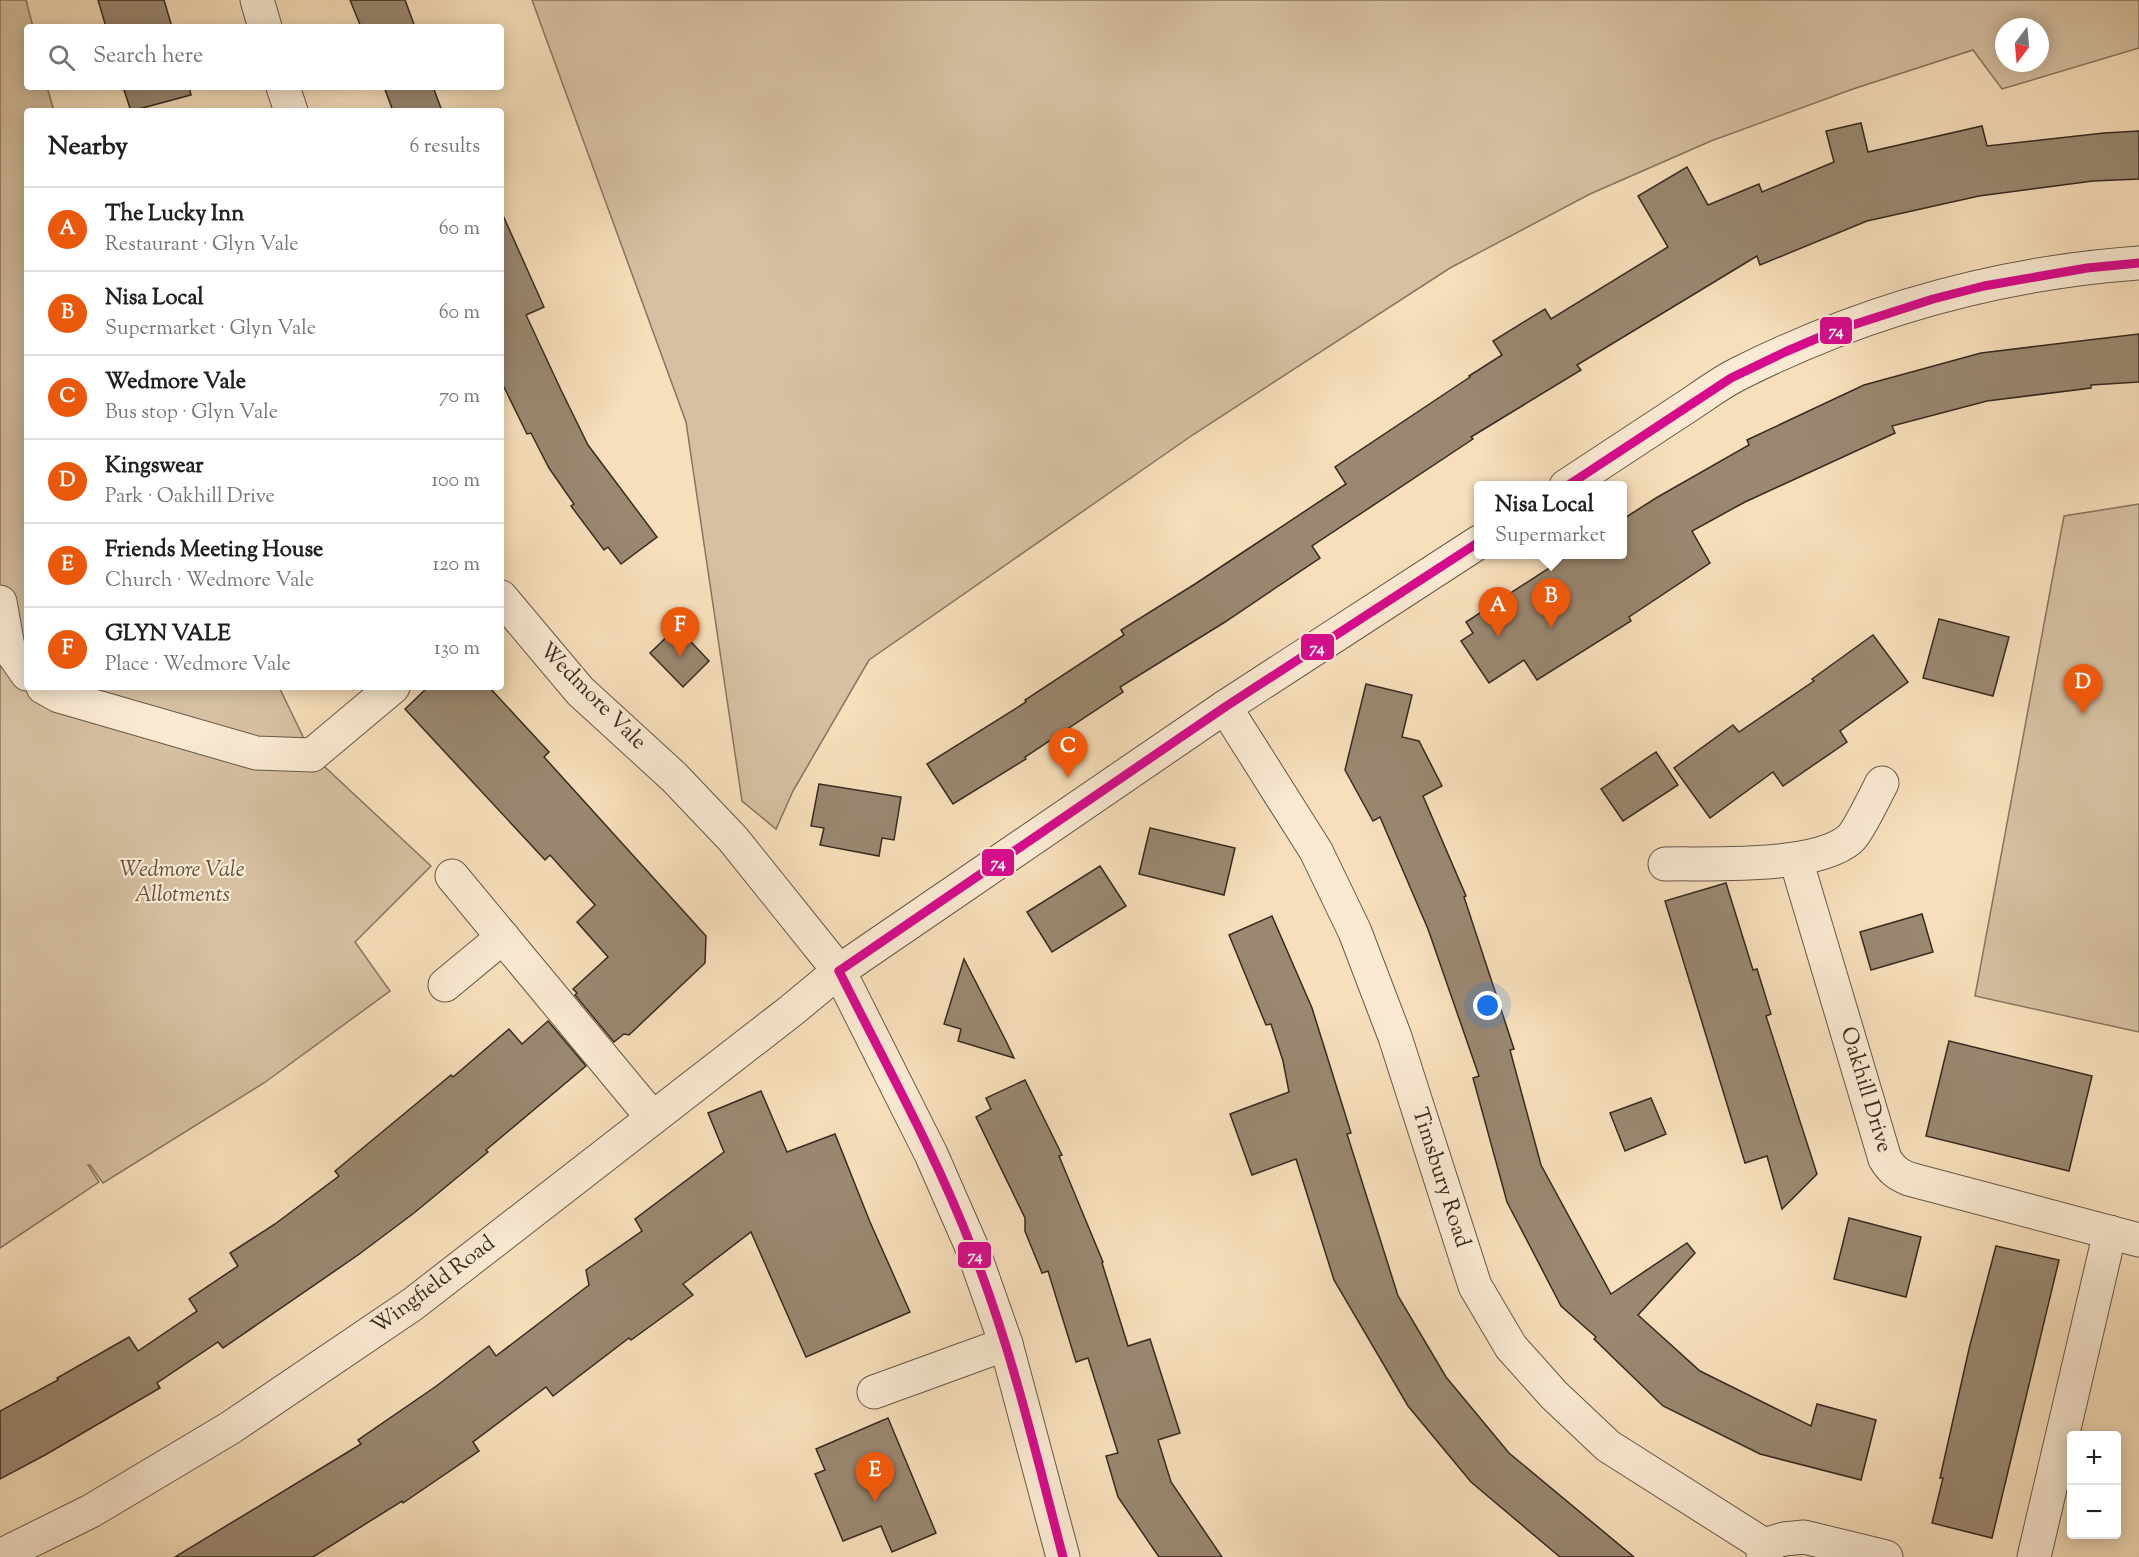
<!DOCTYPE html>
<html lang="en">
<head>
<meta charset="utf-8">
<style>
  :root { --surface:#fff; --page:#f6f6f6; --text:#202124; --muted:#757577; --line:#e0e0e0; --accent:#ea580c }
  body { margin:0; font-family:"Sorts Mill Goudy",serif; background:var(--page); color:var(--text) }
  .controls { position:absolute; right:18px; bottom:18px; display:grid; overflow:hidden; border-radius:6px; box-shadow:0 3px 15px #0003 }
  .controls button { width:54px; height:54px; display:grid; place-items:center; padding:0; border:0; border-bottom:2px solid var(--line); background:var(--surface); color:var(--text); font:30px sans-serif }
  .compass { position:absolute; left:1995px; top:18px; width:54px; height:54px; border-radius:50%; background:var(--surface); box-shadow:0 3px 15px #0003; rotate:196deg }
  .you { position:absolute; left:1488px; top:1006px; width:21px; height:21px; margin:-15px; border:4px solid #fff; border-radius:50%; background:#1a73e8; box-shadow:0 0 0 9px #1a73e833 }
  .badge { display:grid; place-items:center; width:39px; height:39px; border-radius:50%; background:var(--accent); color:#fff; font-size:20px; font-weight:700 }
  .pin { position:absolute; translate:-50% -50px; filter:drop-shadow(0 2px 3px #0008) }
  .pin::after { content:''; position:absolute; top:32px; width:21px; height:18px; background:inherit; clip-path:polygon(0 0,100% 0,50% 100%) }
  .popup { position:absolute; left:1474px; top:481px; width:153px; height:78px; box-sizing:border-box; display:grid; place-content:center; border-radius:6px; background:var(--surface); filter:drop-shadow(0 2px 4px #0005); font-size:20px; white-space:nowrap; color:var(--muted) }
  .popup b { font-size:22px; color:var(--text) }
  .popup::after { content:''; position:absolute; left:50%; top:100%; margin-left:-12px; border:12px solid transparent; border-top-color:var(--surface) }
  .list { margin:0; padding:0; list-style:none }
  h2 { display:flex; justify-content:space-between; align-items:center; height:78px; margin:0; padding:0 24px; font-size:26px }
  h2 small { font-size:20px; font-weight:400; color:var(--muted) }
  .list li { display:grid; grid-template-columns:39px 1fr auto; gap:18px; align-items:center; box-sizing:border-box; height:84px; padding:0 24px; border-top:2px solid var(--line) }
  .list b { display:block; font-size:22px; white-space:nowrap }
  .list p { margin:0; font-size:20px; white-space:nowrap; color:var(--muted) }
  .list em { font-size:20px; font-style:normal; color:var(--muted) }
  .icon { flex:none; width:33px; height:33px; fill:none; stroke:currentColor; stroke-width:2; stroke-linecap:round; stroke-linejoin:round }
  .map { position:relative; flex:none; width:2139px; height:1557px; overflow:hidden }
  .search { position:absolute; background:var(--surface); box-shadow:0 3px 15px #0003; left:24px; top:24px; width:480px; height:66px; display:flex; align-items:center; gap:15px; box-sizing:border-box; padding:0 21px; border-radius:6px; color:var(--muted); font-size:22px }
  .panel { position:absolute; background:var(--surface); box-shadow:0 3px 15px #0003; left:24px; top:108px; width:480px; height:582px; border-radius:6px }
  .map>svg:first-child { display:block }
  .green { fill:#d6c0a1; stroke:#867560; stroke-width:1.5; fill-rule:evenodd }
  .building { fill:#9a8871; stroke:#362a20; stroke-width:1.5 }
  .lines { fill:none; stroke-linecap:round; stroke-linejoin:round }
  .minor-casing { stroke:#665747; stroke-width:35 }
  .minor { stroke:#faead3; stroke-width:33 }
  .bus-1-casing { stroke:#faead3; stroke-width:14 }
  .bus-1 { stroke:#d70b8c; stroke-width:9 }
  .labels { text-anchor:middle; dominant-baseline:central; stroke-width:4.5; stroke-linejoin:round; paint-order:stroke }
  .street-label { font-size:22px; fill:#362a20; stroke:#faead3 }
  .park-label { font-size:22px; font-style:italic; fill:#5e5040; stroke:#faead3 }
  .line-badge { stroke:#faead3; stroke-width:2 }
  .badge-label { font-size:16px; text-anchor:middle; font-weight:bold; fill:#fff }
</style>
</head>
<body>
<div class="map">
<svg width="2139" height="1557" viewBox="0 0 2139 1557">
  <rect width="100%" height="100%" fill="#f7dfbb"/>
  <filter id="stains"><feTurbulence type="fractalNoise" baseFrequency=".00333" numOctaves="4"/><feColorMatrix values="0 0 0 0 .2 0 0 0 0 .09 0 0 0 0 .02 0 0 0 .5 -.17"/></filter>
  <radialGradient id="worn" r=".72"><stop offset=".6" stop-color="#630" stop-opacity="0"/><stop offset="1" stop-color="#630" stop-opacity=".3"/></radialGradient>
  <!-- green -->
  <g class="green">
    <polygon points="0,0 26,0 33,27 27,27 27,87 47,87 54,111 27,111 27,687 279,687 312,755 431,866 355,942 390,991 264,1083 103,1183 90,1165 88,1165 99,1182 0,1248"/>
    <path d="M532,0H2139V48L2002,89L1973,50L1853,89L1711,141L1590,194L1450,268L1194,434L869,660L793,791L776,829L742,801L686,422ZM2004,27H2040V63H2004Z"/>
    <polygon points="2139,504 2139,1032 1975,996 2064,516"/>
  </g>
  <!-- building -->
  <g class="building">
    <polygon points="98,0 164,0 172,27 106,27"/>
    <polygon points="350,0 405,0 415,27 361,27"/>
    <polygon points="123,87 189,87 191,95 131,111"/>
    <polygon points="384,87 433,87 442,111 393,111"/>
    <polygon points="1861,123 1868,152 1982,126 1987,146 2104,133 2139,131 2139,179 2093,181 1979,196 1867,221 1760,265 1757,256 1577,365 1581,370 1471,437 1473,439 1312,546 1320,558 1225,622 1120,687 1123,692 1025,757 1026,759 953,804 927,764 1026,702 1025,700 1124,635 1121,630 1195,584 1346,484 1335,467 1470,377 1469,376 1502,355 1493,341 1545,309 1551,319 1668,247 1638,196 1687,167 1708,205 1759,184 1762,192 1834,162 1826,131"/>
    <polygon points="501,211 544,307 526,315 561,390 588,445 657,537 621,564 608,547 604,550 571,506 574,504 549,468 531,433 527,434 501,381"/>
    <polygon points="2139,334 2139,382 2091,385 2091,388 1987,401 1892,426 1895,433 1745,502 1692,531 1710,563 1629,617 1631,621 1537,680 1524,660 1489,683 1461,641 1473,633 1466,622 1569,555 1623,555 1623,519 1656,498 1749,445 1747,440 1864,385 1981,353"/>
    <polygon points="1939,619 2009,637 1993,696 1923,678"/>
    <polygon points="677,627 709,661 683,687 650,653"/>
    <polygon points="1873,635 1908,682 1840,731 1847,742 1783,786 1773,772 1710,818 1674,768 1733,725 1739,732 1814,681 1812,679"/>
    <polygon points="1366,684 1412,695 1402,737 1419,741 1442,786 1423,796 1466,896 1464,897 1514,1049 1510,1050 1541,1165 1611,1294 1687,1243 1695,1253 1638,1315 1700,1371 1811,1426 1817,1404 1876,1420 1861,1480 1760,1454 1663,1406 1594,1339 1596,1337 1561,1306 1507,1202 1473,1078 1479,1076 1428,929 1380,817 1373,821 1345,770"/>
    <polygon points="428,687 489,687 549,752 544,757 706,936 705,963 629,1035 624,1034 614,1042 575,995 577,993 573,989 608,957 577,922 595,905 550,855 545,860 405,709"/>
    <polygon points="1656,752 1678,785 1623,821 1601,789"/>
    <polygon points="819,784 901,797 894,840 882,838 879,856 820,845 824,828 811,826"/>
    <polygon points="1150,828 1235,848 1224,895 1139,874"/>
    <polygon points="1100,866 1126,906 1052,952 1027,912"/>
    <polygon points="1726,883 1753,970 1757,969 1771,1014 1766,1016 1817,1174 1782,1209 1767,1156 1745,1163 1665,901"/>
    <polygon points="1922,914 1933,952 1871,970 1860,932"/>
    <polygon points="1272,916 1312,1008 1351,1133 1347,1134 1398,1296 1446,1377 1509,1453 1634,1557 1560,1557 1471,1482 1408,1406 1334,1280 1296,1159 1252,1175 1230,1114 1289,1092 1283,1061 1271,1024 1266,1025 1229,935"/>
    <polygon points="964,959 1006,1041 1014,1058 958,1041 961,1029 944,1024"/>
    <polygon points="548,1021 586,1066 486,1150 488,1152 414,1213 358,1255 223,1348 218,1342 157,1383 160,1388 45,1455 0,1479 0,1411 58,1380 57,1378 129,1337 138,1351 197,1311 189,1299 238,1266 230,1253 275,1224 339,1176 335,1171 451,1075 453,1077 509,1029 522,1044"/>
    <polygon points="1949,1041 2092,1076 2069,1171 1926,1136"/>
    <polygon points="1025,1080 1062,1155 1059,1156 1103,1262 1102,1263 1128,1346 1150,1339 1180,1433 1158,1440 1171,1482 1222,1557 1159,1557 1118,1497 1106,1456 1118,1453 1088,1358 1076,1362 1048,1271 1042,1273 1025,1231 1025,1218 976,1117 991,1109 986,1098"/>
    <polygon points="761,1091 787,1152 835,1134 870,1222 910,1312 806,1357 751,1232 683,1284 693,1295 631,1340 629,1338 553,1396 546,1387 473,1442 479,1451 403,1503 402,1501 313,1557 175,1557 361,1444 358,1440 435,1387 489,1346 496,1356 589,1285 586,1270 642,1231 635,1219 724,1152 708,1113"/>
    <polygon points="1651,1098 1666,1134 1625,1151 1610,1113"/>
    <polygon points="1849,1218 1921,1237 1906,1297 1834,1279"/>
    <polygon points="1996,1246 2059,1260 1992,1538 1932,1523 1943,1478 1940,1478 1969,1349"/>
    <polygon points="888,1418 936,1533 892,1552 881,1526 843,1541 815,1474 825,1470 816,1449"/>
  </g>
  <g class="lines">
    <defs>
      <g id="minor">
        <polyline points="257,0 265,27"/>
        <polyline points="283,87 291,111"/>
        <path d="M1566,486C1604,461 1642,436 1680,411C1699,399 1718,384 1738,374C1863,311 1999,273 2139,263"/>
        <polyline points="501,597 580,691 674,777 733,839 839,971 931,1154 973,1250 1006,1344 1063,1557"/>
        <polyline points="0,602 8,647 27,674"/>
        <polyline points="43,687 59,696 256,753 312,755 393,687"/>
        <polyline points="1225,707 1316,851 1355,932 1395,1037 1475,1286 1511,1347 1554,1395 1608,1446 1764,1545 1763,1557"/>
        <path d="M1796,860L1885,1159C1892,1170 1897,1174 1909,1179L2139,1240"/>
        <path d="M1665,864C1711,863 1815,869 1850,839C1858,832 1876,794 1882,783"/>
        <polyline points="452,876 652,1117"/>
        <polyline points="445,985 503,937"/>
        <polyline points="874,1392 1006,1344"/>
        <polyline points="1764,1545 1784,1539 1804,1537 1886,1557"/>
        <polyline points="0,1556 91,1511 230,1428 413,1304 792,1010 839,971 1225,707 1479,542"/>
        <polyline points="2034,1557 2110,1232"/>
      </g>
    </defs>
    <!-- minor casing -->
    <use href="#minor" class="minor-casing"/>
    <!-- minor -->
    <use href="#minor" class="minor"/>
    <defs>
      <g id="bus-1">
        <polyline points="1567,486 1731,378 1785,352 1834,331 1933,299 1984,286 2087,268 2139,263"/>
        <polyline points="839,971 1225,707 1479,542"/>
        <path d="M839,971C885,1063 936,1154 973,1251C1012,1350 1036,1454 1063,1557"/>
      </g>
    </defs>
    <!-- bus-1 casing -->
    <use href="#bus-1" class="bus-1-casing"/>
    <!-- bus-1 -->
    <use href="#bus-1" class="bus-1"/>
  </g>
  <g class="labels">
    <!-- street labels -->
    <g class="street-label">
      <text transform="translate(592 697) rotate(45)">Wedmore Vale</text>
      <text transform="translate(1865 1090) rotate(73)">Oakhill Drive</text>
      <text transform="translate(1440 1178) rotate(72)">Timsbury Road</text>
      <text transform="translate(434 1286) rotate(-37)">Wingfield Road</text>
    </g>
    <!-- park labels -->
    <g class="park-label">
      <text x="182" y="871">Wedmore Vale<tspan x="182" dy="25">Allotments</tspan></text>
    </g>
  </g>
  <g class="line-badge">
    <rect x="1819" y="316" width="34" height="29" rx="6" fill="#d70b8c"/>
    <rect x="1300" y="633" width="35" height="28" rx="6" fill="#d70b8c"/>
    <rect x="981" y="848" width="34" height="29" rx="6" fill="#d70b8c"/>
    <rect x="957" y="1241" width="35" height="28" rx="6" fill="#d70b8c"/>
  </g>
  <g class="badge-label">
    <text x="1836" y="336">74</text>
    <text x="1317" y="653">74</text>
    <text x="998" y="868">74</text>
    <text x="975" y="1261">74</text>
  </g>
  <rect width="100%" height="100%" filter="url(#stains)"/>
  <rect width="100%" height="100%" fill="url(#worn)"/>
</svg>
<div class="controls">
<button>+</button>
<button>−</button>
</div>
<svg class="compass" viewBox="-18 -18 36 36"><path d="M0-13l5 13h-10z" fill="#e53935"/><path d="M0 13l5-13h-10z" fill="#757577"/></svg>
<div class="you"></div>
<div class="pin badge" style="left:1498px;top:637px">A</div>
<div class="pin badge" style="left:1551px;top:628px">B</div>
<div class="popup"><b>Nisa Local</b>Supermarket</div>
<div class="pin badge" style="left:1068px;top:778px">C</div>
<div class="pin badge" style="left:2083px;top:714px">D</div>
<div class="pin badge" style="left:875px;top:1502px">E</div>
<div class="pin badge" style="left:680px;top:657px">F</div>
<div class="search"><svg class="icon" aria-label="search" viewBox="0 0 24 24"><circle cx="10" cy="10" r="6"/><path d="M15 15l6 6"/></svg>Search here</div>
<section class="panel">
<h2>Nearby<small>6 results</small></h2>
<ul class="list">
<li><span class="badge">A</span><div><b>The Lucky Inn</b><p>Restaurant · Glyn Vale</p></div><em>60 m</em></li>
<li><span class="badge">B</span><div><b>Nisa Local</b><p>Supermarket · Glyn Vale</p></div><em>60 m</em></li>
<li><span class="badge">C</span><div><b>Wedmore Vale</b><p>Bus stop · Glyn Vale</p></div><em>70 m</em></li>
<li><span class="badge">D</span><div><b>Kingswear</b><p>Park · Oakhill Drive</p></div><em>100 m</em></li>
<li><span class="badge">E</span><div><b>Friends Meeting House</b><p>Church · Wedmore Vale</p></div><em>120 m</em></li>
<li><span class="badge">F</span><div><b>GLYN VALE</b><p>Place · Wedmore Vale</p></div><em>130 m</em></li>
</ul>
</section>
</div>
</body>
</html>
